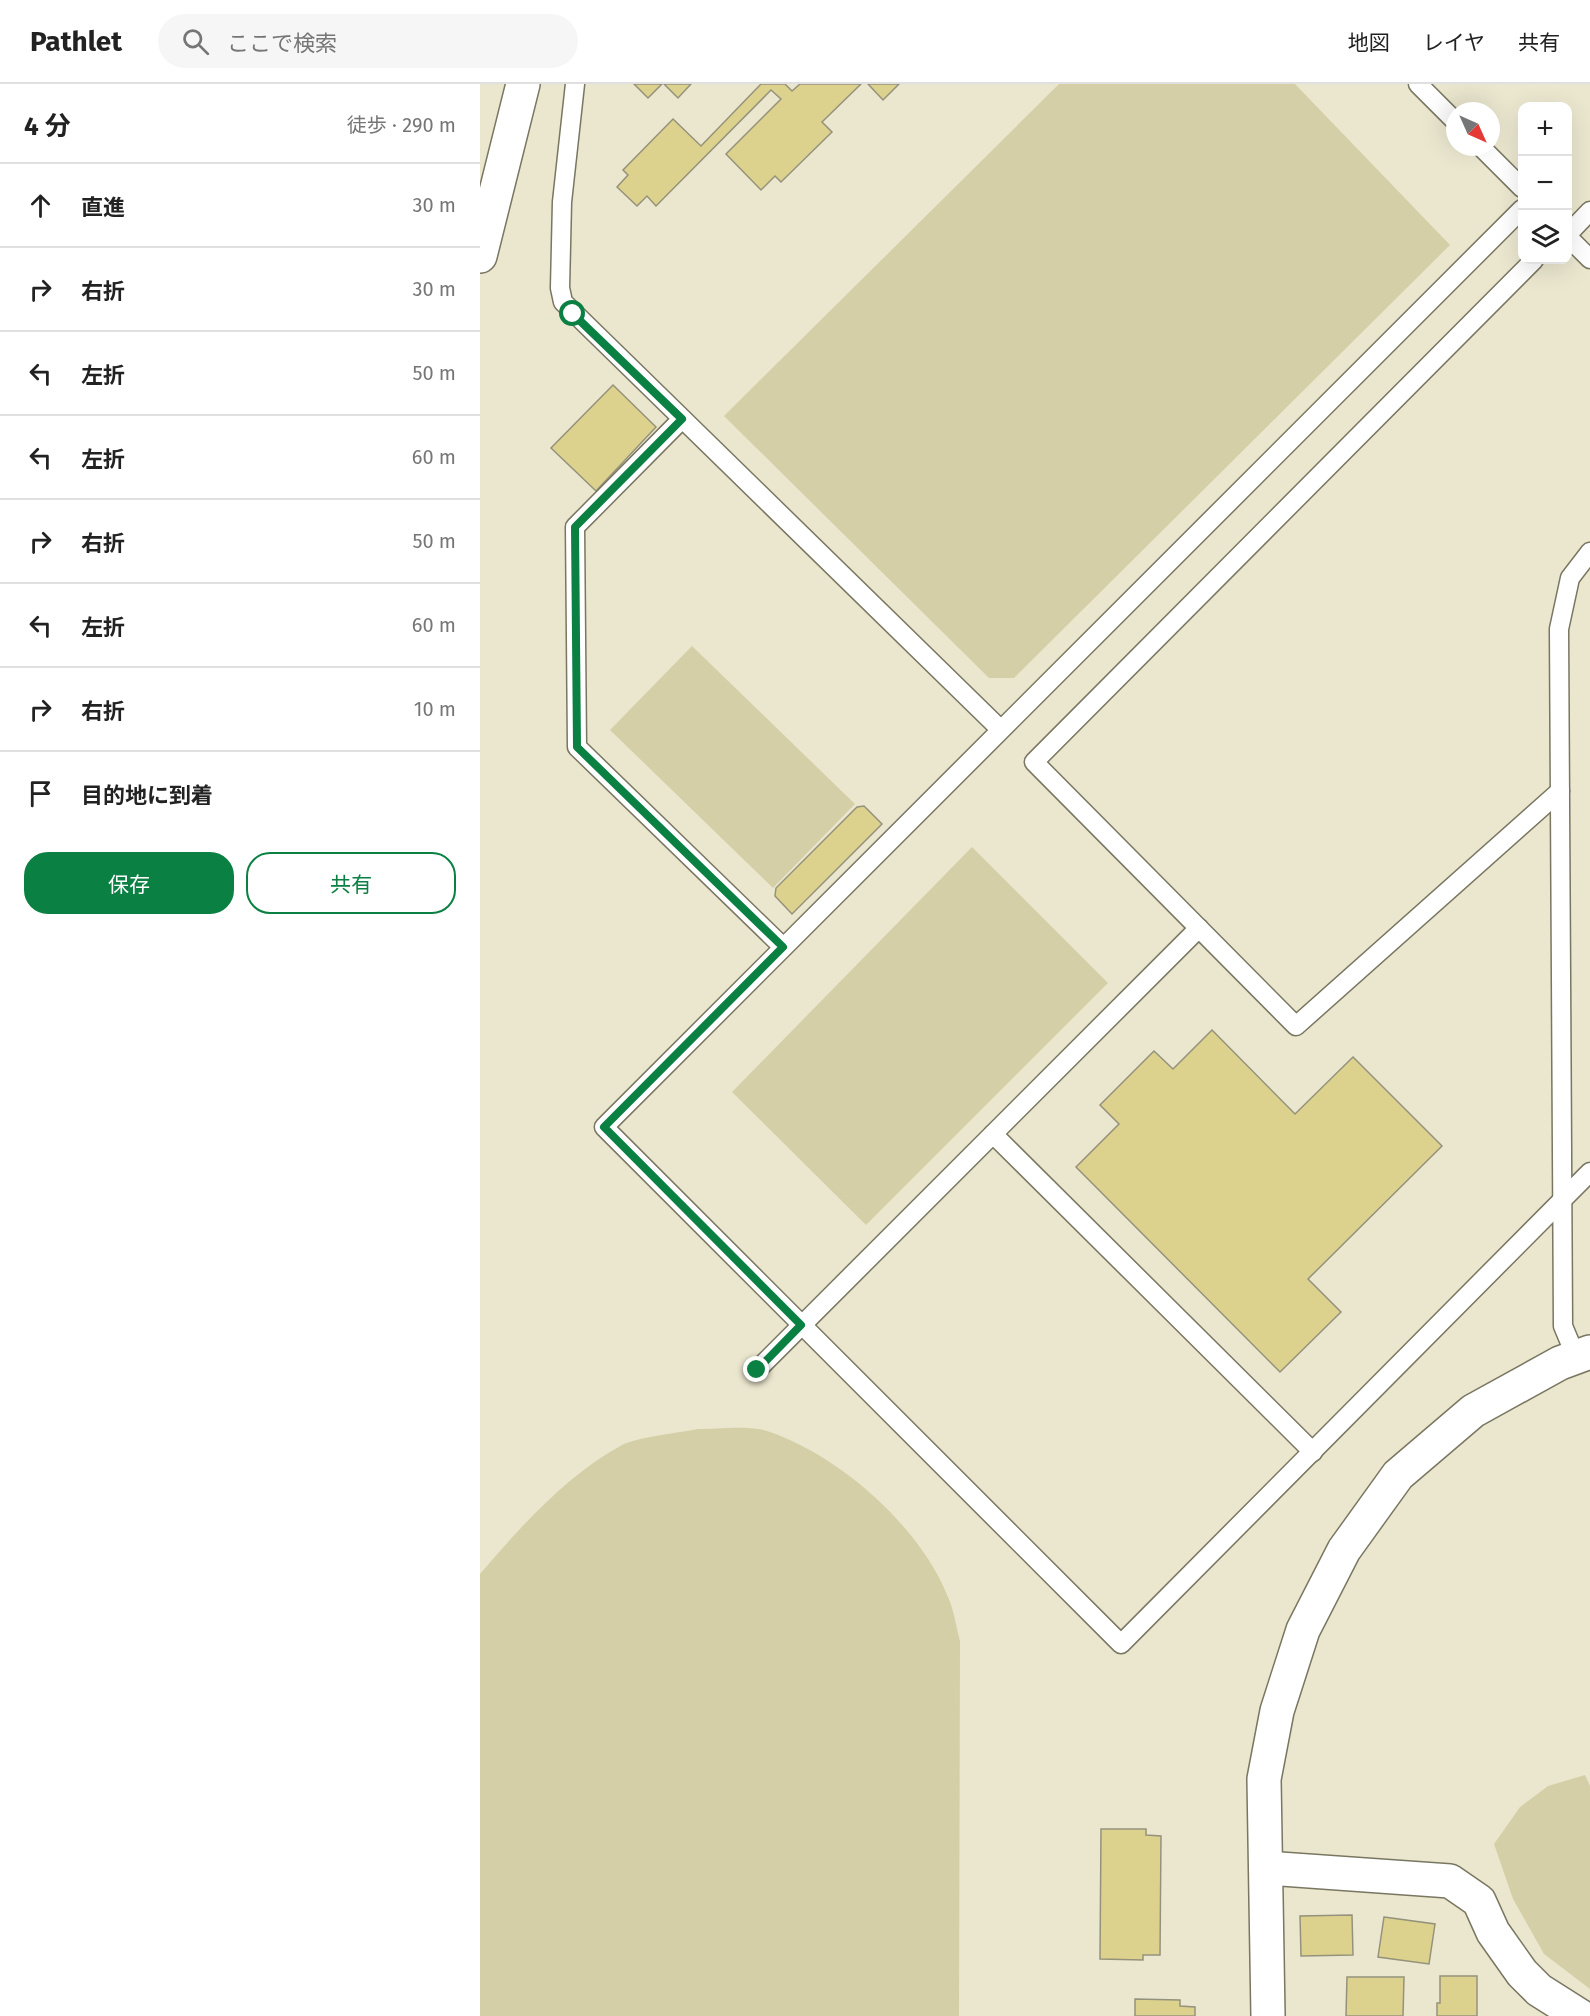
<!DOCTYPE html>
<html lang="ja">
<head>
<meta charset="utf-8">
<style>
  :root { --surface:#fff; --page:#f6f6f6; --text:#222; --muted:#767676; --line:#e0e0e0; --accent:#0b8043 }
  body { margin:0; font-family:"Fira Sans","Noto Sans JP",sans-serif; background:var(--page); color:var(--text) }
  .controls { position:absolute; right:18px; top:18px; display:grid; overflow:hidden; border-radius:12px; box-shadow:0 6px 24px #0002 }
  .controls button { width:54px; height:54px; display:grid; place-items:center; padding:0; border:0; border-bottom:2px solid var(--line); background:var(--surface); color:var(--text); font:30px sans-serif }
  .compass { position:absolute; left:966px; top:18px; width:54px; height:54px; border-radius:50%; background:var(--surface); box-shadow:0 6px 24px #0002; rotate:135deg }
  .stop { position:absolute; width:18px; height:18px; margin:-14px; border:4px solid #0b8043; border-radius:50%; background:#fff }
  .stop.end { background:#0b8043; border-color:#fff; box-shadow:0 2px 6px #0008 }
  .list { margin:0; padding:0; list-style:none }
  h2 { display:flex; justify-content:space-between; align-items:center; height:78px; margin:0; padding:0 24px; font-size:26px }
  h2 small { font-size:20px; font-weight:400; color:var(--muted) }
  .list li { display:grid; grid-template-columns:39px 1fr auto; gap:18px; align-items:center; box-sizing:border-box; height:84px; padding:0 24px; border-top:2px solid var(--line) }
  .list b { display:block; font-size:22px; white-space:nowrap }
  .list em { font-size:20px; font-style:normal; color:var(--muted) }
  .actions { display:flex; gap:12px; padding:18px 24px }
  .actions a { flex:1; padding:14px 0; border:2px solid var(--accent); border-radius:24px; text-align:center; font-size:21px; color:var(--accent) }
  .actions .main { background:var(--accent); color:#fff }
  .icon { flex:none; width:33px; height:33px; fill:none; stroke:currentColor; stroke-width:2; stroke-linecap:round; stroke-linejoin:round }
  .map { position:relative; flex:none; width:1110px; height:1932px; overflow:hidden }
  header { display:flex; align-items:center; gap:36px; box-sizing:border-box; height:84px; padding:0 30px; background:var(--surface); border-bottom:2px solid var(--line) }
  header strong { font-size:28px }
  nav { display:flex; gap:33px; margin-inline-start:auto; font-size:21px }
  .search { width:420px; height:54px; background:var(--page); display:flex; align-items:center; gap:15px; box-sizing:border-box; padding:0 21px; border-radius:33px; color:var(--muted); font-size:22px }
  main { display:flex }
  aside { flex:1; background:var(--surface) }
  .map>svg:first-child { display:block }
  .green { fill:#d5cfa7 }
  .building { fill:#ddd28d; stroke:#95927c; stroke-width:1.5 }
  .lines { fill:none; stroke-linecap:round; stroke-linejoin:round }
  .lane-casing { stroke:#797661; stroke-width:21 }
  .street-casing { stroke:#797661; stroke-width:36 }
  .secondary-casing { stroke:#797661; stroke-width:36 }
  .lane { stroke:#fff; stroke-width:18 }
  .street { stroke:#fff; stroke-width:33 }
  .secondary { stroke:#fff; stroke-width:33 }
  .route { stroke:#0b8043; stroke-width:8 }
</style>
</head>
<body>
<header>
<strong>Pathlet</strong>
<div class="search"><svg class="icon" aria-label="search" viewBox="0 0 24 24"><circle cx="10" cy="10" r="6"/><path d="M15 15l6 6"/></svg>ここで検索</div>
<nav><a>地図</a><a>レイヤ</a><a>共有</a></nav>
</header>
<main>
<aside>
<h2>4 分<small>徒歩 · 290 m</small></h2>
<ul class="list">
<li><svg class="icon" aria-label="ahead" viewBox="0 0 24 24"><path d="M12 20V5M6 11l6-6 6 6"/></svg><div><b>直進</b></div><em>30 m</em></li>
<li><svg class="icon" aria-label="right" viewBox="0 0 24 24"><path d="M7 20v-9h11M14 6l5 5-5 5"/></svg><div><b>右折</b></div><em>30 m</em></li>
<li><svg class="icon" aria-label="left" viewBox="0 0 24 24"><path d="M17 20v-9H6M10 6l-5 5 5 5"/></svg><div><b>左折</b></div><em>50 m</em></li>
<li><svg class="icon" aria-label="left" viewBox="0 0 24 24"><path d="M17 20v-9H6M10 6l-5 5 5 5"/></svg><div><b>左折</b></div><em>60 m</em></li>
<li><svg class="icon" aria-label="right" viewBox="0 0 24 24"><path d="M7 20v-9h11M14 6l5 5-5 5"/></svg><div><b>右折</b></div><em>50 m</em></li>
<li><svg class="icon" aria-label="left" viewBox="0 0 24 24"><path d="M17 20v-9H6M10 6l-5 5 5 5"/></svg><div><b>左折</b></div><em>60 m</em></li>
<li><svg class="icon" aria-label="right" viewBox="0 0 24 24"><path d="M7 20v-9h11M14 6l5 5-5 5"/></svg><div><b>右折</b></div><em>10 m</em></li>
<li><svg class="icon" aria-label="arrive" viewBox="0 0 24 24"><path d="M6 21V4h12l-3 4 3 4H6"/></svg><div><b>目的地に到着</b></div></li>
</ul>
<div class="actions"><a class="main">保存</a><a>共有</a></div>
</aside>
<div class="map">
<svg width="1110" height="1932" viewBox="0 0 1110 1932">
  <rect width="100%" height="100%" fill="#ebe7cf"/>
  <!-- green -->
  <g class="green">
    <polygon points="579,0 815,0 970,161 534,594 509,594 244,332"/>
    <polygon points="212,562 375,720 293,804 130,646"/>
    <polygon points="492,763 628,899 386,1141 252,1008"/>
    <path d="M218,1345C237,1345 269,1341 287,1347C358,1370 440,1442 468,1513C474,1526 476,1542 480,1557L479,1932H0V1490C39,1444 88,1390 142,1361C157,1353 199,1349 218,1345Z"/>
    <polygon points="1105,1691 1110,1702 1110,1905 1064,1870 1033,1815 1014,1760 1040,1723 1068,1702"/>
  </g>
  <!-- building -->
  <g class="building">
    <polygon points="154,0 182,0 168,14"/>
    <polygon points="184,0 211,0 198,14"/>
    <polygon points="281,0 305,0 312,7 320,0 381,0 342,38 352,48 301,98 295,92 281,106 246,70 301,15 291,6 176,122 167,112 157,122 137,103 148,91 143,86 193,35 221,62"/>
    <polygon points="388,0 419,0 403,16"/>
    <polygon points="133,301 176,343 116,407 71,364"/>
    <polygon points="384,722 402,740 312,830 295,812 296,804 377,723"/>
    <polygon points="732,946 815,1030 873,973 962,1062 828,1195 861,1228 800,1288 596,1083 639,1040 620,1021 674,967 693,985"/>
    <polygon points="621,1745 666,1745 666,1751 681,1752 680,1871 663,1871 663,1876 620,1875"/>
    <polygon points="872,1831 873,1871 821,1872 820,1832"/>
    <polygon points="904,1833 955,1840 949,1880 898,1873"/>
    <polygon points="960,1892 997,1892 997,1932 957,1932 957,1919 960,1919"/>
    <polygon points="867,1893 924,1893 923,1932 866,1932"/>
    <polygon points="655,1915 700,1916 700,1922 715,1923 715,1932 655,1932"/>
  </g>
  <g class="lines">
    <defs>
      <g id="lane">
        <polyline points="95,0 82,118 80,204 83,218 520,645"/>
        <polyline points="938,0 975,37"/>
        <polyline points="1001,63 1042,104"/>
        <polyline points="1042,125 124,1043 641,1560 1110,1088"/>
        <polyline points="1088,150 1110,127"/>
        <polyline points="1088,153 1110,175"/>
        <polyline points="1054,176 554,678 816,942 1080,707"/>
        <polyline points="202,335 95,443 97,663 303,863"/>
        <polyline points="513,1050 833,1368"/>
        <polyline points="1096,1273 1083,1242 1079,545 1090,494 1110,468"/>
        <polyline points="277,1286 719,844"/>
      </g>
      <g id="street">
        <polyline points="0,172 43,0"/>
        <polyline points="786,1784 970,1797 999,1817 1013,1848 1042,1889 1059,1906 1100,1932"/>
      </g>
      <polyline id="secondary" points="788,1932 784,1695 797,1627 823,1546 864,1466 918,1391 993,1327 1080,1279 1110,1268"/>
    </defs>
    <!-- lane casing -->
    <use href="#lane" class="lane-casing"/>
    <!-- street casing -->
    <use href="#street" class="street-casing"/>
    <!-- secondary casing -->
    <use href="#secondary" class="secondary-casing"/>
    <!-- lane -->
    <use href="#lane" class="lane"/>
    <!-- street -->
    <use href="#street" class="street"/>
    <!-- secondary -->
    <use href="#secondary" class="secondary"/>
  </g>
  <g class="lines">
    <!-- route -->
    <polyline class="route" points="93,230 202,335 95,443 97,663 303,863 124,1043 321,1241 277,1286"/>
  </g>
</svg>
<div class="controls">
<button>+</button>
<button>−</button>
<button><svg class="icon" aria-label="layers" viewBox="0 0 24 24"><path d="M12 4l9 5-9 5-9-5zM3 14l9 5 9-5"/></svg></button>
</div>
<svg class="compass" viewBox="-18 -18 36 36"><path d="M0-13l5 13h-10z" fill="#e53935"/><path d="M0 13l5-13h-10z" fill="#767676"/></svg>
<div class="stop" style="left:93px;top:230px"></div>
<div class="stop end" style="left:277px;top:1286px"></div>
</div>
</main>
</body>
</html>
